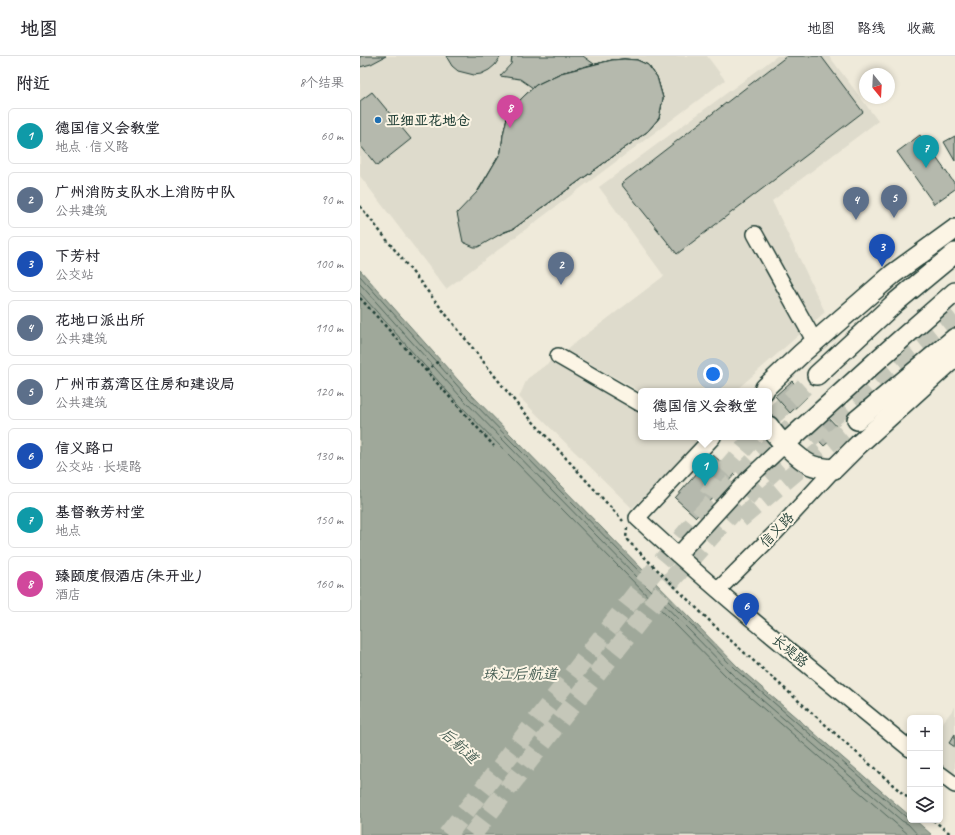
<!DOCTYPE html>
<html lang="zh">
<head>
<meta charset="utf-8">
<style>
  :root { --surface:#fff; --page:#f2f2f3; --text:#2b2b33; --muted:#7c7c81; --line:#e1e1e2; --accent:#0f766e }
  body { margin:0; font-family:Caveat,"LXGW WenKai TC",sans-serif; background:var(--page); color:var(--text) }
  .controls { position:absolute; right:12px; bottom:12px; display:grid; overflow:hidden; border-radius:6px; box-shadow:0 2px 6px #0003 }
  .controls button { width:36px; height:36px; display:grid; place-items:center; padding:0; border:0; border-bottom:1px solid var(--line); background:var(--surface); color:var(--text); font:20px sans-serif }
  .compass { position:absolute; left:499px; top:12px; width:36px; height:36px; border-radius:50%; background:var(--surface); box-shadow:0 2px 6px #0003; rotate:162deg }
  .you { position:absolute; left:353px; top:318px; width:14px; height:14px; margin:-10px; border:3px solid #fff; border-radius:50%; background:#1a73e8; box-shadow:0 0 0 6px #1a73e833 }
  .badge { display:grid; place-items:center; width:26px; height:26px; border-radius:50%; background:var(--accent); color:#fff; font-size:13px; font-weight:700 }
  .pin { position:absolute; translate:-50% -33px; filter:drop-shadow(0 1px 2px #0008) }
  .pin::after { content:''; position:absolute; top:21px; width:14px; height:12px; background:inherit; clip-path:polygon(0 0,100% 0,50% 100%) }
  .popup { position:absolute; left:278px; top:332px; width:134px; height:52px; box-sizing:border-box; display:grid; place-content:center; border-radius:6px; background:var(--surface); filter:drop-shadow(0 1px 3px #0005); font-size:13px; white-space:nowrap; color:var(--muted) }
  .popup b { font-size:15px; color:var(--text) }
  .popup::after { content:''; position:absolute; left:50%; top:100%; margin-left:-8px; border:8px solid transparent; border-top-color:var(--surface) }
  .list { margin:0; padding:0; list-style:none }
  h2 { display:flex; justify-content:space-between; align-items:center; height:52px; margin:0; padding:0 16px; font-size:17px }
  h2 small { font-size:13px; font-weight:400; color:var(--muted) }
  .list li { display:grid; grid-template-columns:26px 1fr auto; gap:12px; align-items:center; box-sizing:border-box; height:56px; margin:0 8px 8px; padding:0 8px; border:1px solid var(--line); border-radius:6px }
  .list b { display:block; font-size:15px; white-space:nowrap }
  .list p { margin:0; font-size:13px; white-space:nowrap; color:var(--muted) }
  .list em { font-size:13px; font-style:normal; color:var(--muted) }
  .icon { flex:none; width:22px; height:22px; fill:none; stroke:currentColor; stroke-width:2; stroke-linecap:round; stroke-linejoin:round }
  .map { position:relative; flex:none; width:595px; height:779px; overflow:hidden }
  header { display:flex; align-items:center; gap:24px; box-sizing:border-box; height:56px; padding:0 20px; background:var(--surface); border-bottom:1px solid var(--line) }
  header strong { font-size:19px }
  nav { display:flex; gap:22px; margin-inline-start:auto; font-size:14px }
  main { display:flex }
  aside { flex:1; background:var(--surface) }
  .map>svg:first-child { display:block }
  .built { fill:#dedbcc }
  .water { fill:#9fa89a; stroke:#6c7d71 }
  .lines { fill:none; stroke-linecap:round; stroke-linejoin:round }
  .shore { stroke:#52685d; stroke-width:1 }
  .building { fill:#b5b9ad; stroke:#1f3d34 }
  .major-tunnel { stroke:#c5c7b9; stroke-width:19; stroke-dasharray:19 10; stroke-linecap:butt }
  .minor-casing { stroke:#1f3d34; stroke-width:18 }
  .major-casing { stroke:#1f3d34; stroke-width:22 }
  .path { stroke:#1f3d34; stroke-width:2.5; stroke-dasharray:3 3; stroke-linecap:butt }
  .minor { stroke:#fcf5e5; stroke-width:15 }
  .major { stroke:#fcf5e5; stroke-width:19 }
  .poi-dot { fill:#1f6fb2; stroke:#fcf5e5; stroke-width:1.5 }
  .labels { text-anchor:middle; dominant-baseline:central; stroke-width:4; stroke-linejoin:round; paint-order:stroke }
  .poi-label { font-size:14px; font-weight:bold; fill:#1f3d34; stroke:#fcf5e5; text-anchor:start }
  .street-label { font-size:14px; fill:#1f3d34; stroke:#fcf5e5 }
  .water-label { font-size:15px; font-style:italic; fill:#455d53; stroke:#fcf5e5 }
</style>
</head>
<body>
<header>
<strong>地图</strong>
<nav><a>地图</a><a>路线</a><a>收藏</a></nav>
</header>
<main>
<aside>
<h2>附近<small>8个结果</small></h2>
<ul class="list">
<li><span class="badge" style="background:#0f9aa8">1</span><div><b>德国信义会教堂</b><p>地点 · 信义路</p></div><em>60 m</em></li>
<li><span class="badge" style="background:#5c6f8a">2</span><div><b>广州消防支队水上消防中队</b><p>公共建筑</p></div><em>90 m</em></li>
<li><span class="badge" style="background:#1a4fb4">3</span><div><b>下芳村</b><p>公交站</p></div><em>100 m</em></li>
<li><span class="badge" style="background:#5c6f8a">4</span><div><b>花地口派出所</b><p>公共建筑</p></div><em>110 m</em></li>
<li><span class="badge" style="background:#5c6f8a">5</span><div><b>广州市荔湾区住房和建设局</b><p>公共建筑</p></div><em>120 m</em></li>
<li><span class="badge" style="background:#1a4fb4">6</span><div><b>信义路口</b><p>公交站 · 长堤路</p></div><em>130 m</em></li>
<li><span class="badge" style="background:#0f9aa8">7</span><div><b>基督教芳村堂</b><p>地点</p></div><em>150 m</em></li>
<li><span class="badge" style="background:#d1479c">8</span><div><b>臻颐度假酒店(未开业)</b><p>酒店</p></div><em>160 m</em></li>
</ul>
</aside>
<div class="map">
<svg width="595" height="779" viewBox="0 0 595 779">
  <rect width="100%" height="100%" fill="#efeada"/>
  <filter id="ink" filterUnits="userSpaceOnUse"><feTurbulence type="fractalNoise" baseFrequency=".025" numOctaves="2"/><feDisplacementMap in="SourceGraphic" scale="8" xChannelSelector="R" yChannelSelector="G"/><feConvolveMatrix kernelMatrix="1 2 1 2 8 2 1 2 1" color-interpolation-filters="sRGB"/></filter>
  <g filter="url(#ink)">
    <!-- built -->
    <g class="built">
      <polygon points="0,0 347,0 365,24 86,233 0,120"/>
      <polygon points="417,0 469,0 518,65 412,145 465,256 375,335 281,336 206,294 304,220 239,131"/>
      <polygon points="195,302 281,353 281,381 330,381 340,387 272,452 159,341 167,323"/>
      <polygon points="595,651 595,729 580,717 580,670"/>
    </g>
    <!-- water -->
    <polygon class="water" points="0,214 106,333 379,612 550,760 550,764 555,764 572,779 0,779"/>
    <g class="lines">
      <!-- shore -->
      <g class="shore">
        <polyline points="0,220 103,336 376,614 546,761 550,763"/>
        <polyline points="0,228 100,340 372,618 542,765 548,768 558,779"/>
        <polyline points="0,237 95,344 368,622 549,779"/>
      </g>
    </g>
    <!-- building -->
    <g class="building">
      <polygon points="0,0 26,0 11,8 0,11"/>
      <polygon points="86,0 141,0 135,9 129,14 121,18 114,19 98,15 92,10"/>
      <polygon points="152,0 223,0 234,8 201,17 173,32 160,23 140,20 151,8"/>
      <polygon points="427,0 461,0 503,56 317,198 261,128"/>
      <polygon points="264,3 277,4 288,9 297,21 303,42 299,62 288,75 153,173 144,176 138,176 132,171 126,164 126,148 133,138 149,124 166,91 169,79 173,53 185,30 201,17 252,4"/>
      <polygon points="264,3 277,4 288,9 297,21 303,42 299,62 288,75 153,173 144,176 138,176 132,171 122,158 123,147 124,141 136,114 141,96 143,79 148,57 163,41 176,29 201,17 252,4"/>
      <polygon points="264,3 277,4 288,9 297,21 303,42 299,62 288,75 153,173 136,180 128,181 121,179 116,176 109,152 111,146 141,96 143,79 148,57 163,41 176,29 201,17 252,4"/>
      <polygon points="264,3 277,4 288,9 297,21 303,42 299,62 288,75 153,173 144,176 118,191 114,191 103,186 97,157 119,134 141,96 143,79 148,57 163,41 176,29 201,17 252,4"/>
      <polygon points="12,36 51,83 17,110 0,89 0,45"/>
      <polygon points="560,79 595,128 595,133 574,148 537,96"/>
      <polygon points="595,80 595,105 584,86"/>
      <polygon points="432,325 447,341 430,357 415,340"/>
      <polygon points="466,359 481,375 464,390 449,374"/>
      <polygon points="353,399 375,418 336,461 315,442"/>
      <polygon points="595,678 595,691 589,687"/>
    </g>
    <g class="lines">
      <!-- major-tunnel -->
      <g class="major-tunnel">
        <polyline points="409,363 457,319"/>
        <polyline points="348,440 362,418 394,381"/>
        <polyline points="380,463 497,364"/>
        <polyline points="87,779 285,526 339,461 400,399 431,371"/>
        <polyline points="112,779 201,663 315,520 394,433 517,321 595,259"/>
      </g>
      <defs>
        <g id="minor">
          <polyline points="395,178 455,286"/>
          <polyline points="198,300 281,348"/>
          <path d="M353,381L277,462C364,543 458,618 550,693"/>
          <polyline points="318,499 387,424 425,388"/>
          <polyline points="358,534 416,476 474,413"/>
          <polyline points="580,718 595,729"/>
        </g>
        <g id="major">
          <polyline points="457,319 536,246 595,197"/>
          <polyline points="404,335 405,332 442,297 533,218 595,173"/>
          <polyline points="497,364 595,282"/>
          <path d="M409,370C415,381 440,404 451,409C458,412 466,412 474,413L498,389L595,301"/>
          <polyline points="425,388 521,301 595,236"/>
        </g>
      </defs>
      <!-- minor casing -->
      <use href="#minor" class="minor-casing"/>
      <!-- major casing -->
      <use href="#major" class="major-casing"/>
      <!-- path -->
      <g class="path">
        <polyline points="0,150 157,348 263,465"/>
        <polyline points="0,242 134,390"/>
        <polyline points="66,315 80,304"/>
        <polyline points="267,472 266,483 360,575 550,744"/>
        <polyline points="573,764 592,779"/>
      </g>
      <!-- minor -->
      <use href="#minor" class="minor"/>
      <!-- major -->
      <use href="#major" class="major"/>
    </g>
  </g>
  <!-- markers -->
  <circle class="poi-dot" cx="18" cy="64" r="4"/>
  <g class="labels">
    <!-- poi labels -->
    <g class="poi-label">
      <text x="26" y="64">亚细亚花地仓</text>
    </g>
    <!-- street labels -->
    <g class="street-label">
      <text transform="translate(417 474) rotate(-46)">信义路</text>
      <text transform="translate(430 595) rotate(40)">长堤路</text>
    </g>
    <!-- water labels -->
    <g class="water-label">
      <text x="160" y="618">珠江后航道</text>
      <text transform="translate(99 690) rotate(42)">后航道</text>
    </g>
  </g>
</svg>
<div class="controls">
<button>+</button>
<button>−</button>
<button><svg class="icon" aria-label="layers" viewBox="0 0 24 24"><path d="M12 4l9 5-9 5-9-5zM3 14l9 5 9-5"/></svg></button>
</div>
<svg class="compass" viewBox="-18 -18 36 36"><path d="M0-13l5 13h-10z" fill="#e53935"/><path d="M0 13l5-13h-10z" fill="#7c7c81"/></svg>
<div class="you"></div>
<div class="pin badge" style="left:345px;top:430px;background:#0f9aa8">1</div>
<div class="popup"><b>德国信义会教堂</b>地点</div>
<div class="pin badge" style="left:201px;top:229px;background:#5c6f8a">2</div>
<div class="pin badge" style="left:522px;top:211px;background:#1a4fb4">3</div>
<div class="pin badge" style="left:496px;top:164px;background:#5c6f8a">4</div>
<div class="pin badge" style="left:534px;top:162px;background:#5c6f8a">5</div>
<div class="pin badge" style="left:386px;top:570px;background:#1a4fb4">6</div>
<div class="pin badge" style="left:566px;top:112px;background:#0f9aa8">7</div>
<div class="pin badge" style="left:150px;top:72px;background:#d1479c">8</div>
</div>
</main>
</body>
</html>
